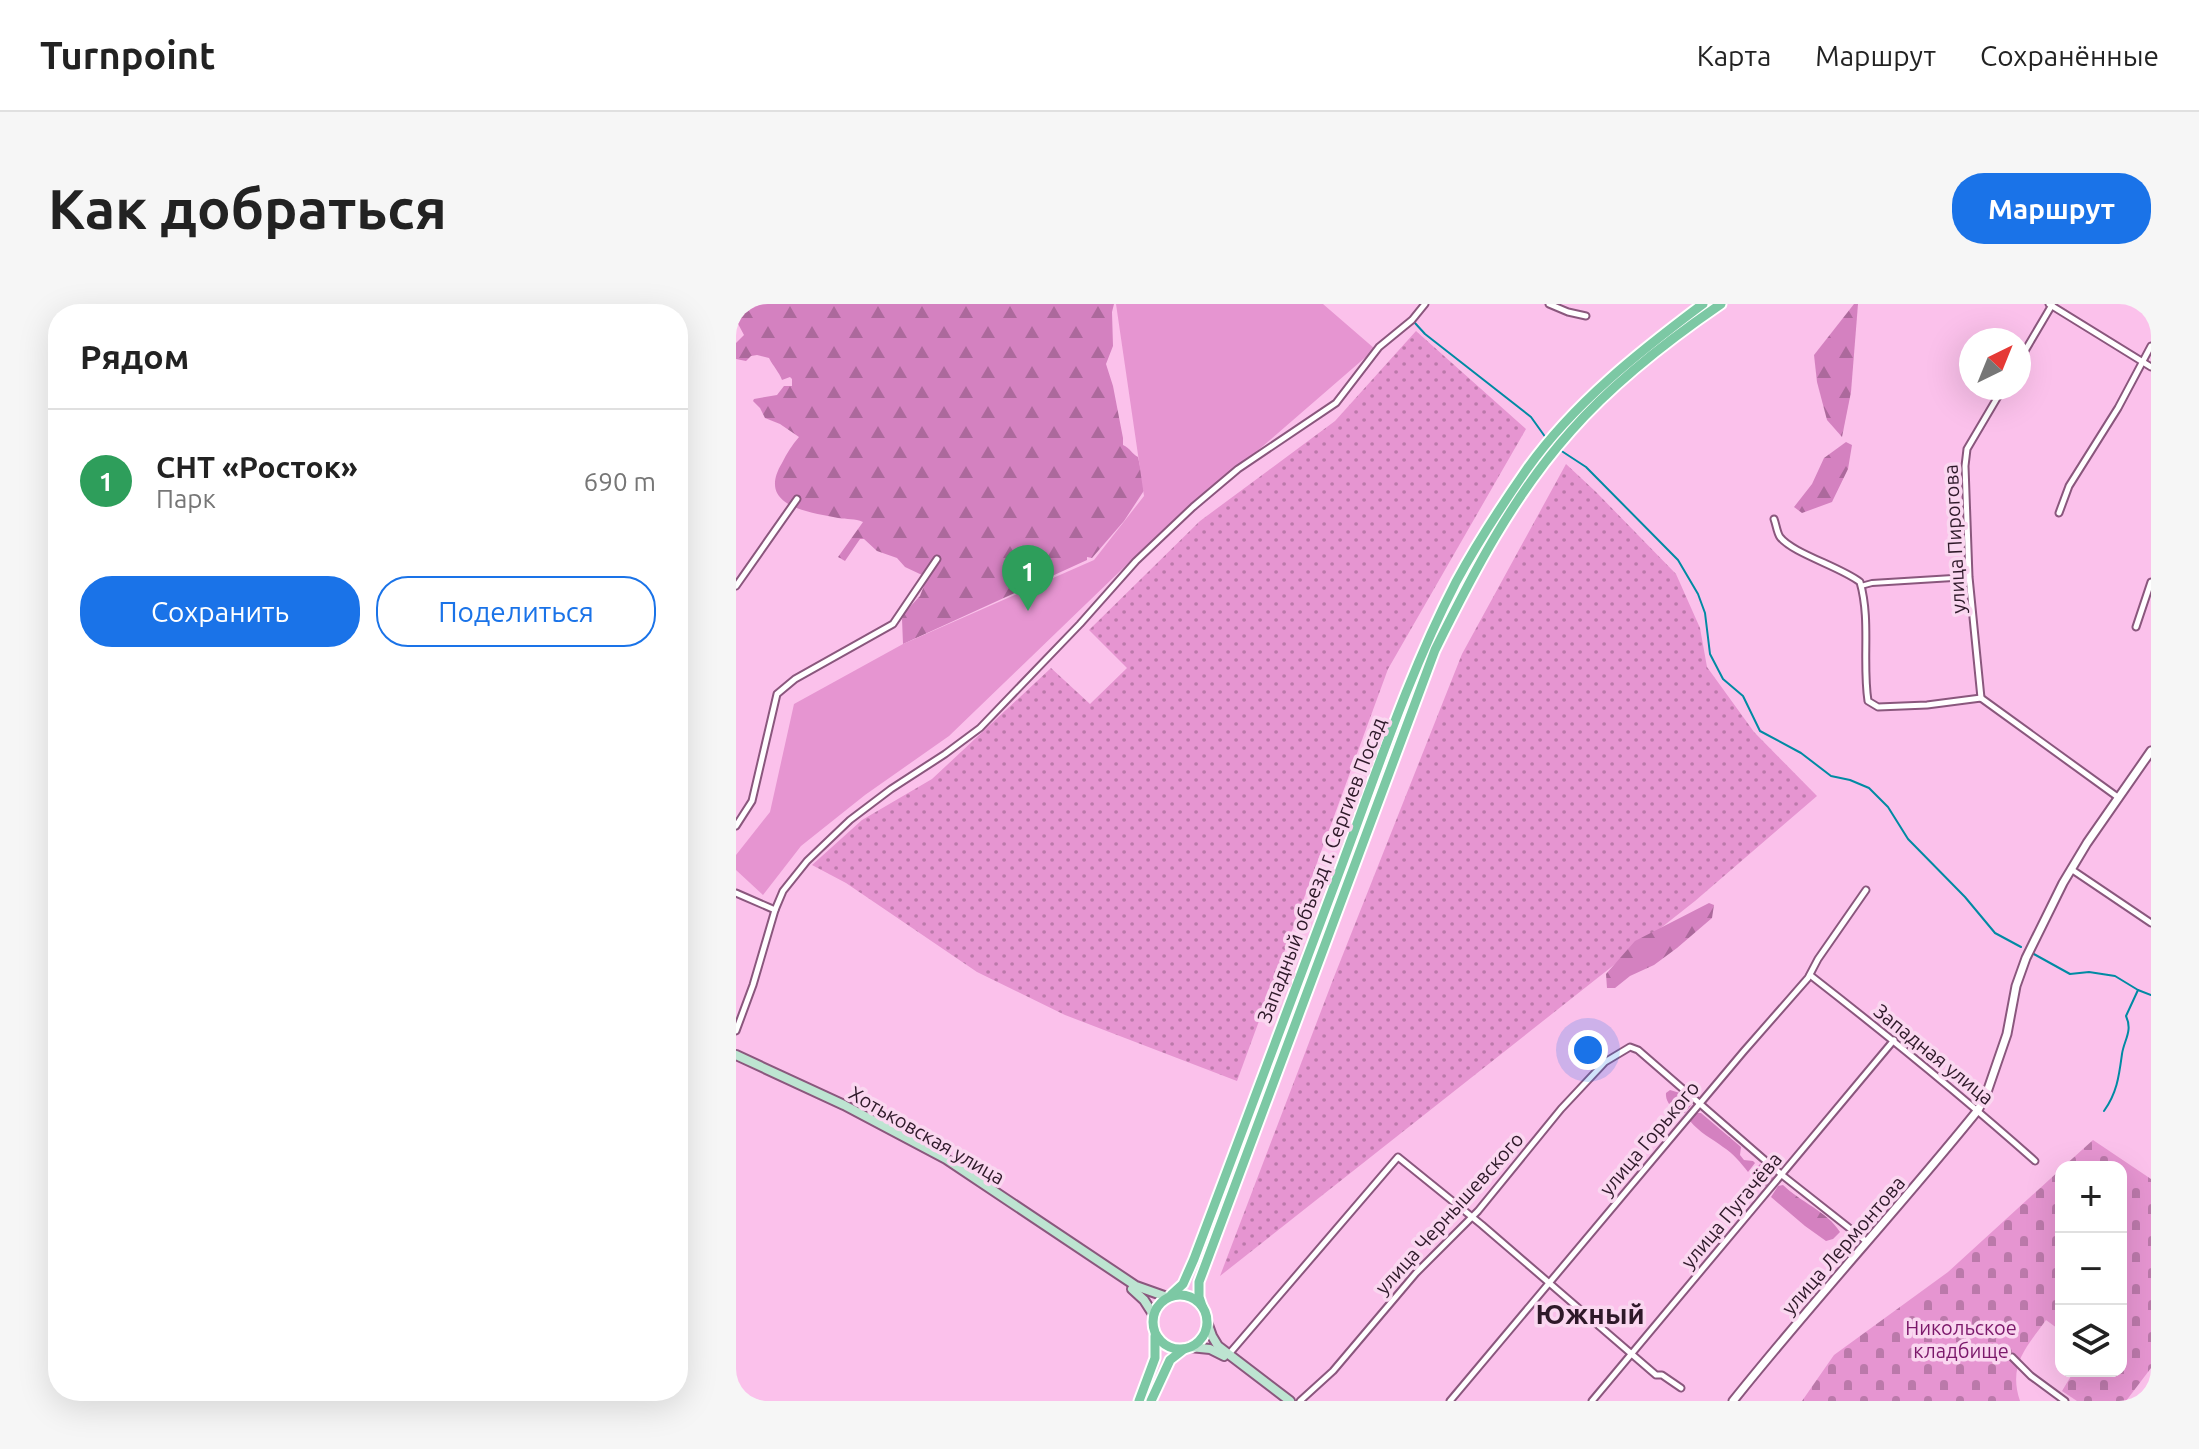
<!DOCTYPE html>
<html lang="ru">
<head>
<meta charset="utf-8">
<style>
  :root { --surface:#fff; --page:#f6f6f6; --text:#222; --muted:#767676; --line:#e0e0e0; --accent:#1a73e8 }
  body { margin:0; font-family:Ubuntu,sans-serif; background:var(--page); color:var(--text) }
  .controls { position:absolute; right:24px; bottom:24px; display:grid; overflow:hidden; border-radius:16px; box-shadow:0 8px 32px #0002 }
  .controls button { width:72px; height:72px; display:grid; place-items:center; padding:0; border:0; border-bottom:2px solid var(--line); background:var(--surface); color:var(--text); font:40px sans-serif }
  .compass { position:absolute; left:1223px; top:24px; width:72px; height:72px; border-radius:50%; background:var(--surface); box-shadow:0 8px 32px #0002; rotate:43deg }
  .you { position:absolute; left:852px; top:746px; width:28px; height:28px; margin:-20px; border:6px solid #fff; border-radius:50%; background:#1a73e8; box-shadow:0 0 0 12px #1a73e833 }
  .badge { display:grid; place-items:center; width:52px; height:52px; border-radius:50%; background:var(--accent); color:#fff; font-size:26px; font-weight:700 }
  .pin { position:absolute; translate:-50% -66px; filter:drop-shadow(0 2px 4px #0008) }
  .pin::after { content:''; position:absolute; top:42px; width:28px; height:24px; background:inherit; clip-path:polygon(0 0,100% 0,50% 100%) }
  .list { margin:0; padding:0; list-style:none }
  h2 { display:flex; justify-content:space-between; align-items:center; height:104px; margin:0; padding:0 32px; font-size:34px }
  h2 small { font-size:26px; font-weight:400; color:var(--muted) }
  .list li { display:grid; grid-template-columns:52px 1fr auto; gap:24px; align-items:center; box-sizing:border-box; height:144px; padding:0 32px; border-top:2px solid var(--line) }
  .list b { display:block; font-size:30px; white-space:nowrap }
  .list p { margin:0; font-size:26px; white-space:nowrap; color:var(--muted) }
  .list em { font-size:26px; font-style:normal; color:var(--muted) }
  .actions { display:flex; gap:16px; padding:24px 32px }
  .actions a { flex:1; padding:18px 0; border:2px solid var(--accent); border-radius:32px; text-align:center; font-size:28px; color:var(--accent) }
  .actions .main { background:var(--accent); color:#fff }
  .icon { flex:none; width:44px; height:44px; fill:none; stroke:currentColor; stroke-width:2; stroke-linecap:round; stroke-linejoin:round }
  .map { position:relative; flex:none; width:1415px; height:1097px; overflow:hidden; border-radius:32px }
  header { display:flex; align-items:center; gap:48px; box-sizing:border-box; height:112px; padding:0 40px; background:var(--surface); border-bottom:2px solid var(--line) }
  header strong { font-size:38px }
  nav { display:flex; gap:44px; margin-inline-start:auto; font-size:28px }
  .intro { display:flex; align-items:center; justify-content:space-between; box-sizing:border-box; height:192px; padding:0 48px }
  h1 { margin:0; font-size:56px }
  .button { padding:20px 36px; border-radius:32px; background:var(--accent); color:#fff; font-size:28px; font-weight:700 }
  main { display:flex; gap:48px; padding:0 48px }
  aside { flex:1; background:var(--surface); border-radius:32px; box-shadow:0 8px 32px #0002 }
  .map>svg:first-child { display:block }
  .grass { fill:url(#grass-dots) }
  .forest { fill:url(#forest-firs) }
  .cemetery { fill:url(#cemetery-stones) }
  .garden { fill:#e695d1 }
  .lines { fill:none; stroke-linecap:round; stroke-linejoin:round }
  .stream { stroke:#008aa3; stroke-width:2 }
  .pedestrian-casing { stroke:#8a577d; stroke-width:8 }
  .minor-casing { stroke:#8a577d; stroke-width:9 }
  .tertiary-casing { stroke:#8a577d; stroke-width:11 }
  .secondary-casing { stroke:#8a577d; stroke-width:12 }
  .primary-casing { stroke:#fff; stroke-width:13 }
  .pedestrian { stroke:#fff; stroke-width:4 }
  .minor { stroke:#fff; stroke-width:5 }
  .tertiary { stroke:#fff; stroke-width:7 }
  .secondary { stroke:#bde4d1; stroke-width:8 }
  .primary { stroke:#7cc8a4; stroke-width:9 }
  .labels { text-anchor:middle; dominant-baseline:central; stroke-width:7; stroke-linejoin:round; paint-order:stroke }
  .street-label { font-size:20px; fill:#2e1929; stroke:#fad7f0 }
  .park-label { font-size:20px; fill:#7b186a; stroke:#fad7f0 }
  .district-label { font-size:28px; font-weight:bold; fill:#2e1929; stroke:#fad7f0 }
</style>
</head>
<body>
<header>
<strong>Turnpoint</strong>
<nav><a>Карта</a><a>Маршрут</a><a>Сохранённые</a></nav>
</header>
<div class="intro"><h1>Как добраться</h1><a class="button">Маршрут</a></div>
<main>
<aside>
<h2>Рядом<small></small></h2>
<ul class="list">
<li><span class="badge" style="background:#2e9e5b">1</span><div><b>СНТ «Росток»</b><p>Парк</p></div><em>690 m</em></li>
</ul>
<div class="actions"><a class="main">Сохранить</a><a>Поделиться</a></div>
</aside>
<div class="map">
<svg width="1415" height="1097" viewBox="0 0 1415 1097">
  <defs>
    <pattern id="grass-dots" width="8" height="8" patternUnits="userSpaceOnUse" patternTransform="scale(2)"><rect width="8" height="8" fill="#e695d1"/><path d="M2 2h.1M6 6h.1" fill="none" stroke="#bb79aa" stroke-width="1.8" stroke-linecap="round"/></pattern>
    <pattern id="forest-firs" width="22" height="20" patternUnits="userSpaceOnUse" patternTransform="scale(2)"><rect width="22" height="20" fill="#d481c0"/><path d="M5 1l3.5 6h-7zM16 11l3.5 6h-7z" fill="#ac699c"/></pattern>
    <pattern id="cemetery-stones" width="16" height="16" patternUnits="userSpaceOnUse" patternTransform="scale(2)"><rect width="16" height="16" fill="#e695d1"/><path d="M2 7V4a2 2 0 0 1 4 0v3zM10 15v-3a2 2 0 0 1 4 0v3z" fill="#bb79aa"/></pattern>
  </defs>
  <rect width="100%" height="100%" fill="#fbc1eb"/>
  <!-- grass -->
  <g class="grass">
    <polygon points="680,27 790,125 652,365 501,777 329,711 241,668 110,579 76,561 126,516 196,475 315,364 354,400 391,364 353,326 464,217 599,117"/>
    <polygon points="830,160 860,188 940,270 964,324 971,363 1018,428 1081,492 959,597 484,972 598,673 726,350"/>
  </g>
  <!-- forest -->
  <g class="forest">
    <path d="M0,0H378L376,8L377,42L370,60L377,82L387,134V141C394,144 396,150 402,153L409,185L388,217L356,254L351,253V256L167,340L166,315L169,308L184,292L189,279L188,274L186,271L169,263L161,254L141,247L128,235H124L109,257L102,253L127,218C119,214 111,216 102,214C72,208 20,202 46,159C51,149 56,141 63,133L44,120L29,114L24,104L17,97L18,95L41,91L48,82H56V75L54,73L46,76C43,68 37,62 33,54L21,51L15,52L10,57L0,55V39L8,31L0,16Z"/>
    <polygon points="1118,0 1122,0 1115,88 1106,133 1091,116 1081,78 1078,51"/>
    <polygon points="1110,138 1116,141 1112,165 1096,198 1066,209 1058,203 1076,180 1088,154"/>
    <polygon points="973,599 978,601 976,614 941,644 918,661 894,672 879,684 871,684 870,670 899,637"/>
    <path d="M934,786L944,789L956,800L949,809C939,809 929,799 930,789Z"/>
    <path d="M961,809H965L1005,843L1004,851L1008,856L1017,857L1019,859L1012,868C1005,859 997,849 987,843C975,834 964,829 954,817Z"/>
    <polygon points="1024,860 1032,863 1039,871 1030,882 1016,870"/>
    <path d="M1047,881C1064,898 1091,907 1104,928L1097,935L1090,937L1069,922L1035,893L1042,882Z"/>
  </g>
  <!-- cemetery -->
  <g class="cemetery">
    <polygon points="1357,836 1415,875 1415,1064 1390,1097 1341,1097 1326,1087 1338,1067 1385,1067 1385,863 1327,863"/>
    <path d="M1325,865V1027L1310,1016C1290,1044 1272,1061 1284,1097H1066L1098,1051L1212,968Z"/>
  </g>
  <!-- garden -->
  <polygon class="garden" points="380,0 587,0 639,45 504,162 435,218 213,432 129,491 65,542 27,591 0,566 0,551 34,508 58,400 167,340 358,256 408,192"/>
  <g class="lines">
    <!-- stream -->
    <g class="stream">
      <polyline points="679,19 689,30 795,113 810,134"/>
      <polyline points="824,146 850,163 942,256 962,290 969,309 974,350 987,375 1007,392 1024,427 1065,449 1095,472 1114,476 1133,484 1152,503 1172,535 1229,593 1259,629 1285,643"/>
      <polyline points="1296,649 1334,670 1353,668 1379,672 1402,686 1415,691"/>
      <path d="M1368,807C1381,789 1383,772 1386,750C1388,736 1397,727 1390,712L1402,686"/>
    </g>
    <defs>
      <polyline id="pedestrian" points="1125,282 1136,279 1233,273"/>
      <g id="minor">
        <polyline points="813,0 832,8 850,12"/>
        <polyline points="1313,0 1415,63"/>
        <polyline points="1283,57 1316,1"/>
        <polyline points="1323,209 1333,182 1382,104 1415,42"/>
        <path d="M1038,215C1040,220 1041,229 1044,233C1056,249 1105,263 1124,278C1135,316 1126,358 1132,397L1142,403L1191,401L1245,394"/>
        <polyline points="0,282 61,195"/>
        <polyline points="1400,323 1415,278"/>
        <polyline points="1245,394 1233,273 1229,162 1231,145 1267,84"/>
        <polyline points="1245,394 1383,494"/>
        <polyline points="0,522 16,497 41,390 59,375 157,320 201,255"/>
        <polyline points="1335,565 1415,619"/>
        <polyline points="0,589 39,606"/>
        <path d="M1074,671C1151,731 1226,792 1299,857"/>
        <polyline points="0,727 17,681 39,606 47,587 71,557 114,516 155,485 209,450 244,424 344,320 400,257 457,203 502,165 600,99 643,43 676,16 689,0"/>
        <polyline points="493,1050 662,853 746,921 920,1071 926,1071 945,1084"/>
        <polyline points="1276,1053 1295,1072 1329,1097"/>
        <polyline points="564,1097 597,1067 680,969 742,907 825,805 869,758 894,743 902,746 1046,871 1131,938"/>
        <polyline points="714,1097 1008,747 1072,674 1082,655 1130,586"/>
        <polyline points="856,1097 1158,736"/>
      </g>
      <path id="tertiary" d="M997,1097C1076,998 1162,905 1242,806L1250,791L1271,730L1280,682L1290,654L1327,579L1351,539L1415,447"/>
      <g id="secondary">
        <polyline points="0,751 108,801 210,855 400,982 431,993"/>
        <polyline points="396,985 408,996 417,1010"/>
        <polyline points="471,1018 476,1032 482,1042 554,1097"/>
        <polyline points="454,1043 474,1045 488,1052"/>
      </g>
      <g id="primary">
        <circle cx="444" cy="1018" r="27"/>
        <path d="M435,991L447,980L458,955C508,823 557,691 607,558C642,464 674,367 720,278C741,239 766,201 791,165C838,99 903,48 967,0"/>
        <path d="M466,1002L463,993V978L699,346C737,269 777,192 835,127C878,78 931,37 985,0"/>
        <polyline points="403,1097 419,1054 419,1032"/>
        <polyline points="415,1097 434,1056 448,1045"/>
      </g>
    </defs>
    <!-- pedestrian casing -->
    <use href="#pedestrian" class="pedestrian-casing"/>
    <!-- minor casing -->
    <use href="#minor" class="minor-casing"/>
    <!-- tertiary casing -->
    <use href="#tertiary" class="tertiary-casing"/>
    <!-- secondary casing -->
    <use href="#secondary" class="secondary-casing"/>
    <!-- primary casing -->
    <use href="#primary" class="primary-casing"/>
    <!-- pedestrian -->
    <use href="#pedestrian" class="pedestrian"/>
    <!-- minor -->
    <use href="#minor" class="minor"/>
    <!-- tertiary -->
    <use href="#tertiary" class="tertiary"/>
    <!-- secondary -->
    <use href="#secondary" class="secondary"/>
    <!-- primary -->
    <use href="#primary" class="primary"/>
  </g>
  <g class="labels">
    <!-- street labels -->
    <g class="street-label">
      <text transform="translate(1218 235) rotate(-93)">улица Пирогова</text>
      <text transform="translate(585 566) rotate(-69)">Западный объезд г. Сергиев Посад</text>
      <text transform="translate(1198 750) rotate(39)">Западная улица</text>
      <text transform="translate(191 831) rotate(30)">Хотьковская улица</text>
      <text transform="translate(913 834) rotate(-50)">улица Горького</text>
      <text transform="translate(995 906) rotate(-50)">улица Пугачёва</text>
      <text transform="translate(713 909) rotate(-48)">улица Чернышевского</text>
      <text transform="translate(1107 941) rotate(-49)">улица Лермонтова</text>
    </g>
    <!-- park labels -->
    <g class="park-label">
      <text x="1225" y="1023">Никольское<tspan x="1225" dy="23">кладбище</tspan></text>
    </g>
    <!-- district labels -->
    <g class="district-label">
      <text x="854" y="1009">Южный</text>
    </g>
  </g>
</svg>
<div class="controls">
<button>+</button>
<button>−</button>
<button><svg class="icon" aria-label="layers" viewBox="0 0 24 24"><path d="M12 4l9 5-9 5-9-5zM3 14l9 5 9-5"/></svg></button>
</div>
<svg class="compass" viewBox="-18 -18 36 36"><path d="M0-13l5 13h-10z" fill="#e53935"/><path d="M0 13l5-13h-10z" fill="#767676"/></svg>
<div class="you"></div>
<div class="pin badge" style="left:292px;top:307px;background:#2e9e5b">1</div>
</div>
</main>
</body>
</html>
